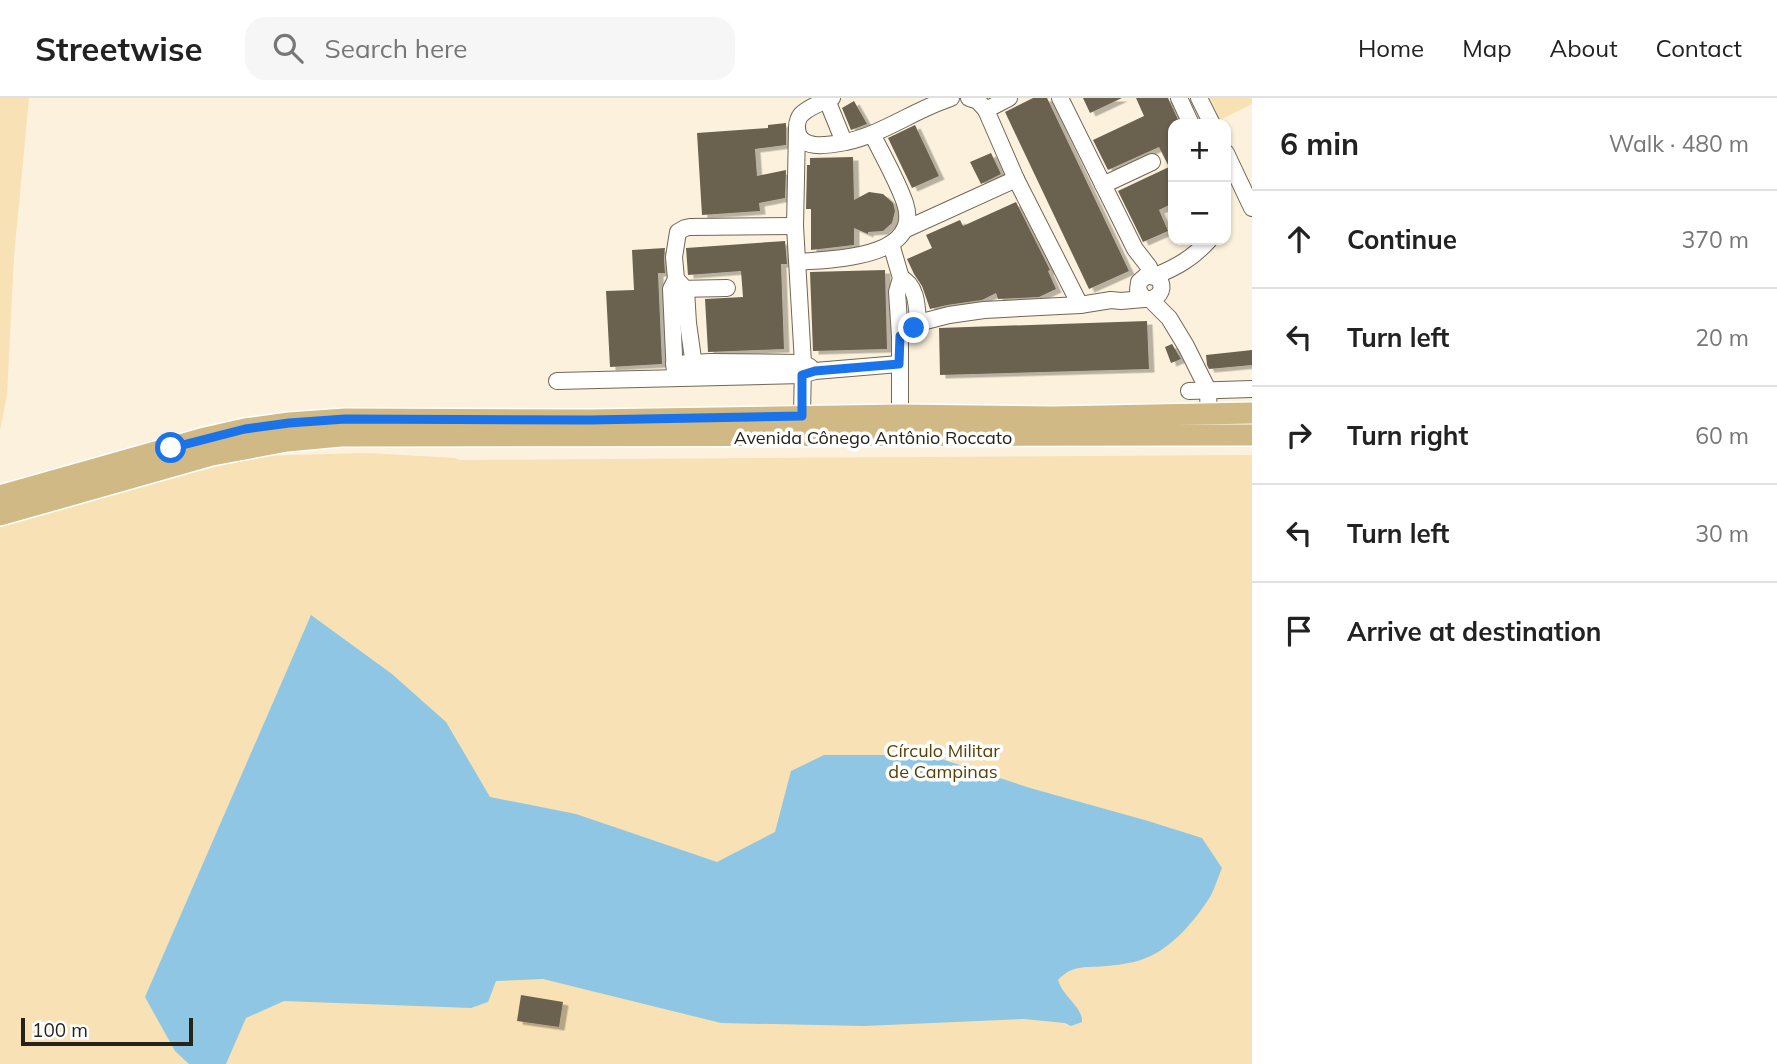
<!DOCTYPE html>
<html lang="en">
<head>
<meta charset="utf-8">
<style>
  :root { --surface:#fff; --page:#f6f6f6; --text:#222; --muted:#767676; --line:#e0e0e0 }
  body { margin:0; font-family:Mulish,sans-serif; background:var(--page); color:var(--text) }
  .controls { position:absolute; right:21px; top:21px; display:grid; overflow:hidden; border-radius:14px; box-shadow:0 2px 5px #0004 }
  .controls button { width:63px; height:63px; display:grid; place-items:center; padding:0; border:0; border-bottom:2px solid var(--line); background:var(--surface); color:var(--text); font:35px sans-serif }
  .scale { position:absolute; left:21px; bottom:18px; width:172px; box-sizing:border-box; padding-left:7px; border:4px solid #26231b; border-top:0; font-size:19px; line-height:24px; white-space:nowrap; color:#26231b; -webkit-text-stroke:5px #fff; paint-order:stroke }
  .stop { position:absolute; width:21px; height:21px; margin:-16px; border:5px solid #1a73e8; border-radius:50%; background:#fff }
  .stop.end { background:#1a73e8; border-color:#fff; box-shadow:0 2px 7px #0008 }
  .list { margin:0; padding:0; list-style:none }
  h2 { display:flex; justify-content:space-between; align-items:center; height:91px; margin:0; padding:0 28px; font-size:30px }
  h2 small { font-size:23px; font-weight:400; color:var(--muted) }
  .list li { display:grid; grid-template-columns:46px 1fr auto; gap:21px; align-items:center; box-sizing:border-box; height:98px; padding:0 28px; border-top:2px solid var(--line) }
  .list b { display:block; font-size:26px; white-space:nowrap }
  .list em { font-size:23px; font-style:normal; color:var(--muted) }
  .icon { flex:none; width:38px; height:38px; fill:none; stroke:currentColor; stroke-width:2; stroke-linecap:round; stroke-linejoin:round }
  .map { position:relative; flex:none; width:1252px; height:966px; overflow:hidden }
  header { display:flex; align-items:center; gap:42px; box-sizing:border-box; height:98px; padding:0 35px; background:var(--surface); border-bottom:2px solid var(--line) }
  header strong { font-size:33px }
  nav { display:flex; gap:38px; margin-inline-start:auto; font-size:24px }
  .search { width:490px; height:63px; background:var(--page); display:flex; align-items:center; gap:18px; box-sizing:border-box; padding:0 24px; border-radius:21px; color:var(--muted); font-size:26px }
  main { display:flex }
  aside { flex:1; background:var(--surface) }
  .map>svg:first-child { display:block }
  .green { fill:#f7e1b5 }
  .water { fill:#8ec6e3 }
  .building { fill:#6b6250; filter:url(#shadow) }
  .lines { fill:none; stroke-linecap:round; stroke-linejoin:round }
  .minor-casing { stroke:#706755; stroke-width:18 }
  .major-casing { stroke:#fff; stroke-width:24 }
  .minor { stroke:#fff; stroke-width:16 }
  .major { stroke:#d0b985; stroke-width:21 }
  .route { stroke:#1a73e8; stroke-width:9 }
  .labels { text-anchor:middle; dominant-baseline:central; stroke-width:7; stroke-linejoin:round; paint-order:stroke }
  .street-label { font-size:18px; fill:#26231b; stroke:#fff }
  .park-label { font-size:18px; fill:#594000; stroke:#fff }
</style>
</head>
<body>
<header>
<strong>Streetwise</strong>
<div class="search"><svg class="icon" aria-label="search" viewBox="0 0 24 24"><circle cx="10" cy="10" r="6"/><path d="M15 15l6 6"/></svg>Search here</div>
<nav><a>Home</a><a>Map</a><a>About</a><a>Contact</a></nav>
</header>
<main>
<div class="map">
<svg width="1252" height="966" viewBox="0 0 1252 966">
  <defs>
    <filter id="shadow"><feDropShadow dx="5.5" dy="3.5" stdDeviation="0" flood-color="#0004"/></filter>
  </defs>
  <rect width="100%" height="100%" fill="#fbf1dc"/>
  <!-- green -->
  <g class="green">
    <polygon points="0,0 29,0 14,158 7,297 0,332"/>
    <polygon points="1210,0 1252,0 1252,6 1220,22"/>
    <polygon points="366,355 455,360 460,362 1252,357 1252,966 0,966 0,429 69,407 257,358"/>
  </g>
  <!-- water -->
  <path class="water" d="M311,517L392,576L446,624L490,699L576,716L717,764L775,734L791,673L824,657H929L1030,690L1148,723L1202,740L1222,770C1218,779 1215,790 1210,799C1192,827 1167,856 1134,864C1125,866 1116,867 1107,868C1088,870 1072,866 1058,882C1063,899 1083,909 1082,924L1071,928L1065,925L1024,921L864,928L721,925L543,881L496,883L488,904L471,910L284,903L246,920L226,966H189L175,953L145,899Z"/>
  <!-- building -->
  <g class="building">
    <polygon points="1033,0 1047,0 1129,173 1089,191 1005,14"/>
    <polygon points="1083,0 1122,0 1090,15"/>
    <polygon points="1136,0 1168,0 1180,26 1173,26 1173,105 1159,112 1168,133 1143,144 1118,93 1169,69 1159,49 1108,72 1093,42 1144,18"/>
    <polygon points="854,3 867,26 851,32 842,10"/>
    <polygon points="786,25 786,47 755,51 757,78 786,72 785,100 759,105 760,113 702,117 697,35 768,30 768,27"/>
    <polygon points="915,27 939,78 912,90 888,40"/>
    <polygon points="991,55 1001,76 981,86 970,64"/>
    <polygon points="853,59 854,102 869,94 883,96 893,105 895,113 892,125 883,133 868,134 868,136 854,130 854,147 811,152 811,111 806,111 807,67 810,67 810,60"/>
    <polygon points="1016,104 1050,172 1048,173 1056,191 1039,199 998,201 996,195 982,202 947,207 930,211 922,188 914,176 907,161 932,150 926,137 960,122 963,128"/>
    <polygon points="785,143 787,166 781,166 784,251 708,254 705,201 743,199 741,173 688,177 686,150"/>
    <polygon points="665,150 664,160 665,175 658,175 662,266 610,269 606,193 634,192 632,152"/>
    <polygon points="885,172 887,251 813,253 810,174"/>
    <polygon points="1147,223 1149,271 940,277 939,230"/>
    <polygon points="1172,246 1181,261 1171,265 1165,249"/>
    <polygon points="1252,252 1252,267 1209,271 1207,267 1206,257"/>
    <polygon points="521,897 563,904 559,929 517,923"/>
  </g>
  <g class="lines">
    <defs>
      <g id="minor">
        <path d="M832,0C823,4 811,8 803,15C799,18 797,24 797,29C797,54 830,47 846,44C883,36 914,12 951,0"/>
        <polyline points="969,0 978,3 986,12"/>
        <polyline points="1009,0 986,12 1016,81 1080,207 1111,202 1121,203 1144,201"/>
        <polyline points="1060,0 1135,151 1149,169 1151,177"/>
        <polyline points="1179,0 1191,26"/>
        <polyline points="1199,0 1212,26"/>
        <polyline points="827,2 844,44"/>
        <polyline points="797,32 795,128 803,265 802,318"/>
        <polyline points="1226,55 1252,110"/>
        <polyline points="1103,87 1152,64"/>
        <polyline points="904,132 1016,81"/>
        <polyline points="891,146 901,180 897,194 900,238 900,317"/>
        <path d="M798,164C831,161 923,161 905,105C897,82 883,58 872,36"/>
        <path d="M1155,178C1177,169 1193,160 1209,142"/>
        <polyline points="676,181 686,192 688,225 695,275"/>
        <polyline points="677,191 727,190"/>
        <path d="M1150,201C1161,199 1165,189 1158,180L1147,177L1139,184L1138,192L1144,201H1150L1169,220L1186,248L1208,292L1209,325"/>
        <polyline points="918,225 949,217 984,212 1080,207"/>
        <path d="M900,238L914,230L918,225C917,209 917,187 901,180"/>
        <polyline points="674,266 710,264 803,265 810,269"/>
        <polyline points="675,279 671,191 676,181 674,159 678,134 685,130 690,129 795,128"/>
        <polyline points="557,283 802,277 815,273 899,266"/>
        <polyline points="1189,293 1252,291"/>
      </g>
      <g id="major">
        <polyline points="0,398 201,341 245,331 289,325 345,321 590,322 900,317 1053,319 1252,315"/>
        <polyline points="0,417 212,357 287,343 341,338 1252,337"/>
      </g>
    </defs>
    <!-- minor casing -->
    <use href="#minor" class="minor-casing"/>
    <!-- major casing -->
    <use href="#major" class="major-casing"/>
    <!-- minor -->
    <use href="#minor" class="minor"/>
    <!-- major -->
    <use href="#major" class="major"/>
  </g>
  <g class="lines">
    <!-- route -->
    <polyline class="route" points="171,350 245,331 289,325 345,321 590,322 802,318 802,277 815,273 899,266 900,238 914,230"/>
  </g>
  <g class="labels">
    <!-- street labels -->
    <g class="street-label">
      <text x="873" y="339">Avenida Cônego Antônio Roccato</text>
    </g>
    <!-- park labels -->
    <g class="park-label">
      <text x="943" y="652">Círculo Militar<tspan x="943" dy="21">de Campinas</tspan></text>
    </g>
  </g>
</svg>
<div class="controls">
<button>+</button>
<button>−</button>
</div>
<div class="scale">100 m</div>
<div class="stop" style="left:171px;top:350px"></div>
<div class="stop end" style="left:914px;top:230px"></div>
</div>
<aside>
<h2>6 min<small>Walk · 480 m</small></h2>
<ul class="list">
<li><svg class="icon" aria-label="ahead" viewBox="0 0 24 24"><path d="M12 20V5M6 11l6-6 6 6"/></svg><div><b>Continue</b></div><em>370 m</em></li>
<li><svg class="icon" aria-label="left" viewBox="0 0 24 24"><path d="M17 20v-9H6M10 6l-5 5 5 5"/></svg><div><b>Turn left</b></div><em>20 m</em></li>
<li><svg class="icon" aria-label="right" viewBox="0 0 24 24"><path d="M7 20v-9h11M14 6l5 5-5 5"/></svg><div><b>Turn right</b></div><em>60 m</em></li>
<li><svg class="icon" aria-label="left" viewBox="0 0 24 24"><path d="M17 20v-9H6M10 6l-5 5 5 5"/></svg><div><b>Turn left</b></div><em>30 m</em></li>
<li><svg class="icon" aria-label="arrive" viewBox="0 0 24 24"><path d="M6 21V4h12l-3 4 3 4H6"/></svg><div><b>Arrive at destination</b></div></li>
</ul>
</aside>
</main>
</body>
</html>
